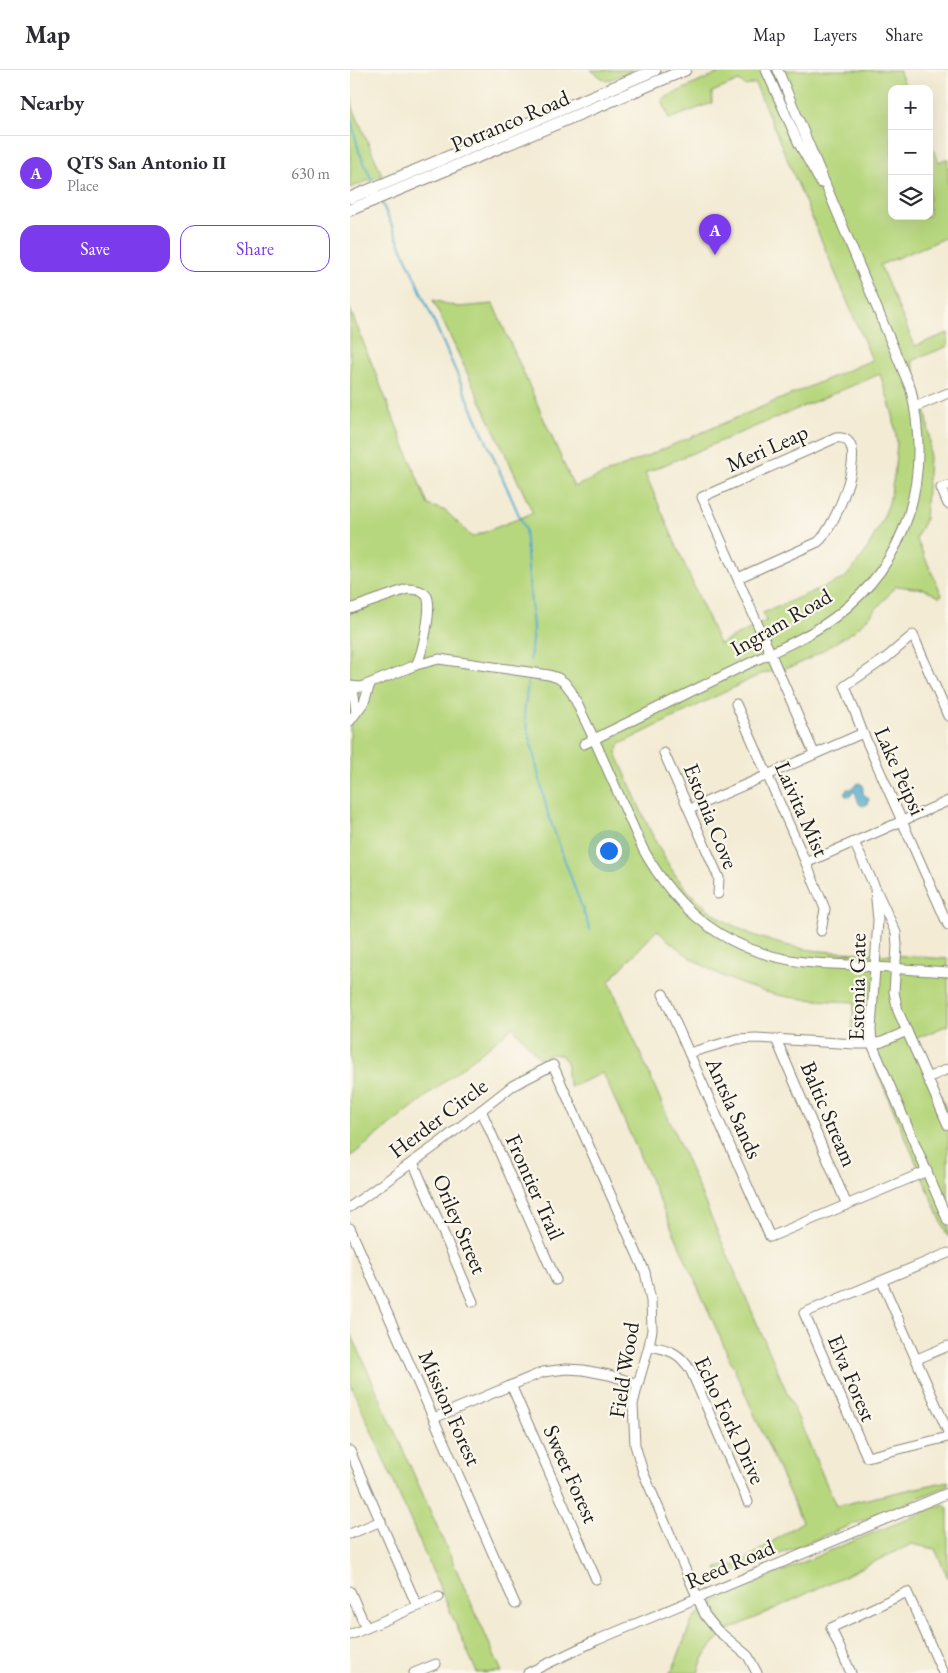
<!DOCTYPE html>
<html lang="en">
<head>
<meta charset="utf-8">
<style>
  :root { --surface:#fff; --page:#f7f7f7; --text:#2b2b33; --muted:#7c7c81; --line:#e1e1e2; --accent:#7c3aed }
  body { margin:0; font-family:"EB Garamond",serif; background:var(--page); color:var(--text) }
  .controls { position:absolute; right:15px; top:15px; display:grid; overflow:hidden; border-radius:10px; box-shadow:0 5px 20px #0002 }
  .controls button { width:45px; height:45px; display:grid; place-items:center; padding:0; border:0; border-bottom:1px solid var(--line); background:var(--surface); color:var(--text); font:25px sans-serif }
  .you { position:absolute; left:258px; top:780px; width:18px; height:18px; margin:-12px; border:4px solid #fff; border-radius:50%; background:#1a73e8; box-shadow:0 0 0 8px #1a73e833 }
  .badge { display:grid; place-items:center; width:32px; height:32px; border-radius:50%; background:var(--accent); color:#fff; font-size:16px; font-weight:700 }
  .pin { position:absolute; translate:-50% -41px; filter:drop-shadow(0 1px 2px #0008) }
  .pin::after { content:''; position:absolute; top:26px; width:18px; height:15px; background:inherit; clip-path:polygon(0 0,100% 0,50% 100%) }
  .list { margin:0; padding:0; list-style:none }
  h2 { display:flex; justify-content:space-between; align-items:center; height:65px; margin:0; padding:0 20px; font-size:21px }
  h2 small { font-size:16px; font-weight:400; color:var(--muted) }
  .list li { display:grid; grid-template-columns:32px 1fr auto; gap:15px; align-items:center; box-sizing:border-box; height:75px; padding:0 20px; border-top:1px solid var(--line) }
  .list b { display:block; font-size:19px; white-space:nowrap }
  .list p { margin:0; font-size:16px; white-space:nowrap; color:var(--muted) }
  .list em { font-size:16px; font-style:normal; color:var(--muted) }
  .actions { display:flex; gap:10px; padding:15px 20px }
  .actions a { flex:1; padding:11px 0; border:1px solid var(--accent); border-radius:15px; text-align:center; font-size:18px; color:var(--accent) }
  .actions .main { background:var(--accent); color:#fff }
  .icon { flex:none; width:28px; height:28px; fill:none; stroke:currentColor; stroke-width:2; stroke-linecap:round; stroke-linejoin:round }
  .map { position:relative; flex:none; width:598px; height:1603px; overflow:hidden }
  header { display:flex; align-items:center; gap:30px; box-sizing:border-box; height:70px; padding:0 25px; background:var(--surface); border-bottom:1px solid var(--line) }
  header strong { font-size:24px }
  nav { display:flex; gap:28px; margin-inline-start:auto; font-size:18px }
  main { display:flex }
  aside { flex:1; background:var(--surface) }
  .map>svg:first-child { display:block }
  .green { fill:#b7d77e; stroke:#6a7a4d; fill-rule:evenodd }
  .water { fill:#4da9cb; stroke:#346274 }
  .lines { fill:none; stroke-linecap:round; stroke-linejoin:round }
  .stream { stroke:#4da9cb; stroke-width:2 }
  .minor-casing { stroke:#888478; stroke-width:11 }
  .major-casing { stroke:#888478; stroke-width:13 }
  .minor { stroke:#fff; stroke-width:9 }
  .major { stroke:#fff; stroke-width:11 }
  .labels { text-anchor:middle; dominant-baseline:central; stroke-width:4.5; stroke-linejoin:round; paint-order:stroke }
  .street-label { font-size:22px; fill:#1c1c1c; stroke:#fbf7ec }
</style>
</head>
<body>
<header>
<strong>Map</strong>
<nav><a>Map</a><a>Layers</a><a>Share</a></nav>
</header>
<main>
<aside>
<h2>Nearby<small></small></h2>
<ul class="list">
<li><span class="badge">A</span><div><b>QTS San Antonio II</b><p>Place</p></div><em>630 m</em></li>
</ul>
<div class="actions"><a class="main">Save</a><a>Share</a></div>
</aside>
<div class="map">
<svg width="598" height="1603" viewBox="0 0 598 1603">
  <rect width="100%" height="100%" fill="#fbf7ec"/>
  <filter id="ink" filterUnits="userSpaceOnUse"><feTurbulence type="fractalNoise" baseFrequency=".02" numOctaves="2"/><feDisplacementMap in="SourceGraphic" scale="10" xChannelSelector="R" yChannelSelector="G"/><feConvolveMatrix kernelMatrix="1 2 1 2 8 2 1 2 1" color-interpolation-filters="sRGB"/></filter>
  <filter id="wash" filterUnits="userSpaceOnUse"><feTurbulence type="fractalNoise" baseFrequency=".0096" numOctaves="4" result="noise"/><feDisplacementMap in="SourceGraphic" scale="20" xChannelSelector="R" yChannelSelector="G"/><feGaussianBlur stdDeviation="1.12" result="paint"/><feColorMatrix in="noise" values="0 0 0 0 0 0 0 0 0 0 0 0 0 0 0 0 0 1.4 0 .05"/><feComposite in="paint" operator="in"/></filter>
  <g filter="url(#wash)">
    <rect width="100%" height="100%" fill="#f3ebd4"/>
    <!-- green -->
    <g class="green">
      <polygon points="241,0 284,0 256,11"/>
      <path d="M375,0H549L557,19H542V146H579V70L589,92L598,88V167L530,195L565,276L598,263V276L562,291L577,347L580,372L575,450L566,468L592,525L589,527L574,519L546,516L520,546L504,561L462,587L444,596L411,604L270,674L266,683C282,718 295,754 314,787C345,842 393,868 454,879C473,882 492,882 511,883C540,885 569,887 598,889V955L565,969L598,1043V1167L519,983L502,959L504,932C482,931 460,930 438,927C388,918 343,895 307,860L259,911L486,1436L598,1411V1416L370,1508L367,1498L380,1495L386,1496L452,1452L253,1003L220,1017L217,1005V992L211,985L200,984L191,990L163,957L0,1087V239L78,435L96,441L122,467L183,443L83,230L108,237L143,234L224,417L522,290L405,13L396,16L389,11L362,22V33L319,49L312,29ZM530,304L543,345L547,373L544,406L539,433L532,451L513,486L495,508L413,543L416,551L369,574L295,403Z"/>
      <polygon points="0,20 3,38 32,105 0,118"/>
      <polygon points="0,1261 152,1602 127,1603 0,1312"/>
      <path d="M594,1434L598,1438V1508L585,1479L562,1474L379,1560C363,1572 353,1584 348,1603H319L323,1599L343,1548L363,1532L479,1481Z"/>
    </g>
    <!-- water -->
    <polygon class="water" points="509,713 513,715 513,723 519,729 518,734 513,736 509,734 505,722 503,722 500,727 496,726 494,724 497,719 501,719 503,716"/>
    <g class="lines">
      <!-- stream -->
      <g class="stream">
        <polyline points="0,46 9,81 22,111"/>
        <polyline points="32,133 175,459 183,559 180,590"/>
        <polyline points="178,611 174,644 198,744 240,860"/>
      </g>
    </g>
  </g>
  <g filter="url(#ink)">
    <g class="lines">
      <defs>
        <g id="minor">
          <polyline points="416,0 449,74 471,113"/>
          <polyline points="565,337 598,323"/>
          <polyline points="598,416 591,418 598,434"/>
          <path d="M388,508L468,472C485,459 525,363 486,368L352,427L464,683"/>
          <path d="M0,539L57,519C63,519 72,520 76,525C84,533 72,585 66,595L11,617L0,616"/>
          <path d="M66,595L89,589L199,605L208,608L215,613L221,621L244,669L293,779C327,841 375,880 446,891C465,894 484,894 503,895C535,898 566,900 598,902"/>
          <polyline points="2,617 4,625 6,642"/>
          <polyline points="386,634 456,793 475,839 471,861"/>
          <polyline points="598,646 563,565 536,588 495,616 513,663 598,855"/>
          <polyline points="0,651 14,632 20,614"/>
          <path d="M234,674C283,650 332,626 381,602C415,585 454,570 485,547C559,491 581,408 561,320L428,0"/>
          <polyline points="314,683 369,808 368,824"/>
          <polyline points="340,739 513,663"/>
          <polyline points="504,772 546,863 547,876 544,922 548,941 598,1055"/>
          <polyline points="456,793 598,731"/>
          <polyline points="525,819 528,850 521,960 522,974 598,1151"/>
          <polyline points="313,924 420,1167 577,1101"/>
          <polyline points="426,969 497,1135"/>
          <polyline points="339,983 387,969 406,968 505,974 522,974 532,972 557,961"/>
          <polyline points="577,1008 598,999"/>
          <polyline points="131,1040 206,1210"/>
          <polyline points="63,1092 123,1232"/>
          <polyline points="0,1137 88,1074 162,1016 203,995 295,1202 301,1231 302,1260 299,1276 288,1314 283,1334 285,1375 293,1402 355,1545 367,1560 398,1586 407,1603"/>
          <polyline points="0,1158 165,1534"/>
          <polyline points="598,1183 454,1243 517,1387 598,1367"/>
          <polyline points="532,1212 598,1362"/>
          <path d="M299,1276C319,1279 330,1283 341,1301L398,1432"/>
          <polyline points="567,1289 598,1276"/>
          <polyline points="161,1315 246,1509"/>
          <polyline points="84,1348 193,1302 216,1299 233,1300 259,1305 288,1314"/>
          <polyline points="0,1381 67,1536"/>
          <polyline points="0,1464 31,1451"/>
          <polyline points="0,1521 16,1558"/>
          <polyline points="0,1565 89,1527"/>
          <polyline points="64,1603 86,1594"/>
          <polyline points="178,1603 247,1570 598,1423"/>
          <polyline points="501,1603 481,1558 557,1522 593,1603"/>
        </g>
        <g id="major">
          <polyline points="0,128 305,0"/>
          <polyline points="0,140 335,0"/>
        </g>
      </defs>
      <!-- minor casing -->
      <use href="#minor" class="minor-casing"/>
      <!-- major casing -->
      <use href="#major" class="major-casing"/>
      <!-- minor -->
      <use href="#minor" class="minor"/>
      <!-- major -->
      <use href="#major" class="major"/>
    </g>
  </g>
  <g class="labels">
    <!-- street labels -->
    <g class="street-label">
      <text transform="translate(160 51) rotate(-23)">Potranco Road</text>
      <text transform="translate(417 378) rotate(-24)">Meri Leap</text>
      <text transform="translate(431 552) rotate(-30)">Ingram Road</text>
      <text transform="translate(550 701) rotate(66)">Lake Peipsi</text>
      <text transform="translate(452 739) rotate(66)">Laivita Mist</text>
      <text transform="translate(361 746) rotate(68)">Estonia Cove</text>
      <text transform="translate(507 917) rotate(-89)">Estonia Gate</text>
      <text transform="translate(384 1038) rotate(66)">Antsla Sands</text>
      <text transform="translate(479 1044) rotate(67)">Baltic Stream</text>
      <text transform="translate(88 1048) rotate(-37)">Herder Circle</text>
      <text transform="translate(185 1117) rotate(66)">Frontier Trail</text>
      <text transform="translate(110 1154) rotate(67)">Oriley Street</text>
      <text transform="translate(274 1300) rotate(-81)">Field Wood</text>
      <text transform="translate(502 1308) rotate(67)">Elva Forest</text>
      <text transform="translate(100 1338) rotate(66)">Mission Forest</text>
      <text transform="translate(380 1350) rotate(65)">Echo Fork Drive</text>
      <text transform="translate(221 1404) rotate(66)">Sweet Forest</text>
      <text transform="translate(380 1494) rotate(-23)">Reed Road</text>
    </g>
  </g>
</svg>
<div class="controls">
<button>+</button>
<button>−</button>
<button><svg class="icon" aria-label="layers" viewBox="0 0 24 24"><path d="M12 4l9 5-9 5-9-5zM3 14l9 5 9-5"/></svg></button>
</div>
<div class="you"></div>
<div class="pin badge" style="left:365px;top:185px">A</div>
</div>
</main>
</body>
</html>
